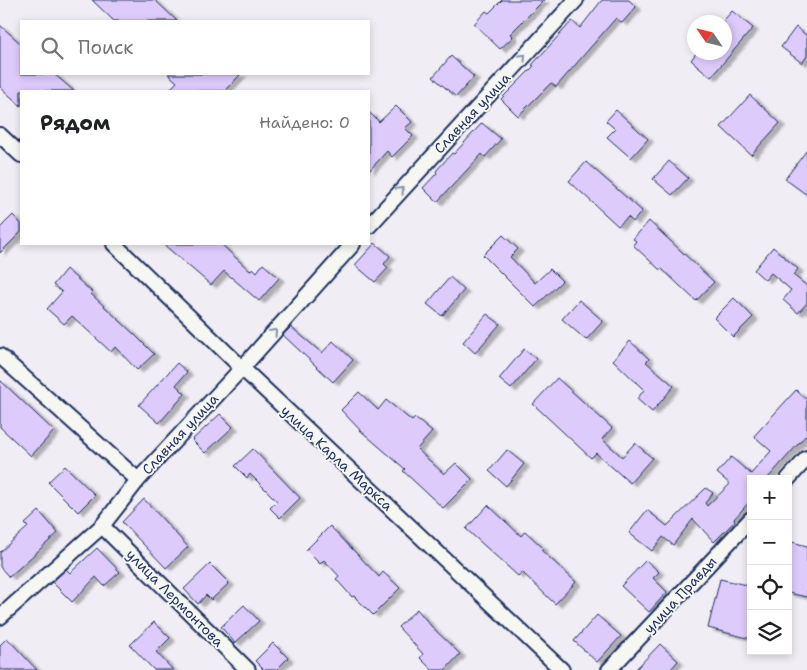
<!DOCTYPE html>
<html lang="ru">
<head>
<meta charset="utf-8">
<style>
  :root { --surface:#fff; --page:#f2f2f2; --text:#202124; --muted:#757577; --line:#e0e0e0 }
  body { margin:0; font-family:"Shantell Sans",sans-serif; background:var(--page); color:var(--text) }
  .controls { position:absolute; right:15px; bottom:15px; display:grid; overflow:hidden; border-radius:0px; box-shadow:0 2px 8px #0003 }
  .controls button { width:45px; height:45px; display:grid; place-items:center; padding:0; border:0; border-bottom:1px solid var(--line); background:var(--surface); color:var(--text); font:25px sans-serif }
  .compass { position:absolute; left:687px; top:15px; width:45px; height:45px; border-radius:50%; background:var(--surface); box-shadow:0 2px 8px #0003; rotate:305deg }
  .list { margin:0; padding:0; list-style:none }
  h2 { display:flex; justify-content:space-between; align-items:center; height:65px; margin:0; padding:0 20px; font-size:21px }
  h2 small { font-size:16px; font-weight:400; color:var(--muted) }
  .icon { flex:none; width:28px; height:28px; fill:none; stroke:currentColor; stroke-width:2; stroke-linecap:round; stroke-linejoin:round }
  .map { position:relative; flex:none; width:807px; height:670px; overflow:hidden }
  .search { position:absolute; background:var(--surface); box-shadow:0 2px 8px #0003; left:20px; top:20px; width:350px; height:55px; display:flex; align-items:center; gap:12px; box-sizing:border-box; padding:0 18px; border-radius:0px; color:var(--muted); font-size:19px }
  .panel { position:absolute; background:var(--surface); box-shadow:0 2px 8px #0003; left:20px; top:90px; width:350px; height:155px; border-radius:0px }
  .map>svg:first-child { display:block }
  .building { fill:#ddcbfc; stroke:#1b2f5e; filter:url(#shadow) }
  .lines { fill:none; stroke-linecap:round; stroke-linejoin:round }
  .street-casing { stroke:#1b2f5e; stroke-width:18 }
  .street { stroke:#f6f6f2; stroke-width:14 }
  .oneway { stroke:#8892a8 }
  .labels { text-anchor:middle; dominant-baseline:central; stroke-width:4; stroke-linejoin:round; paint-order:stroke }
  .street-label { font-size:14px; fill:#1b2f5e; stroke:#f6f6f2 }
</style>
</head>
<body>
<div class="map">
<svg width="807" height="670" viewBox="0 0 807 670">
  <defs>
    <filter id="shadow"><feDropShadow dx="5.5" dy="3" stdDeviation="1" flood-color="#0004"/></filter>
  </defs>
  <rect width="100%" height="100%" fill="#f1edf4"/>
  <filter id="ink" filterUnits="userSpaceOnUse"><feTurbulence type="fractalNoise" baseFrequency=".02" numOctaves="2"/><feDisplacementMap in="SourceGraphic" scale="10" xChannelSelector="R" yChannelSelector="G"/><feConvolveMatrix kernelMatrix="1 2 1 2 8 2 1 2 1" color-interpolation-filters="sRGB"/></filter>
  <g filter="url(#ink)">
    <!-- building -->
    <g class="building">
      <polygon points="92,0 155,0 177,21 114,21"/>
      <polygon points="502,0 544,0 510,34 513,37 500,49 474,24 486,11 489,13"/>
      <polygon points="602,0 629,0 636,7 622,23 616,18 556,87 551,83 518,116 501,99 534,66 532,65 572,21 580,28"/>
      <polygon points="732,11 753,28 711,77 691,60 697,52 724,52 724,20"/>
      <polygon points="0,25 21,44 21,74 54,74 74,91 21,91 21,106 0,87"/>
      <polygon points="796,27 807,36 807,56 802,63 781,47"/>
      <polygon points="451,56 474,77 456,97 433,77"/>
      <polygon points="168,74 241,74 224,91 168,91 177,82"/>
      <polygon points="750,95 780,123 751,155 721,127"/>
      <polygon points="396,106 412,122 405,128 413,136 392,157 387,151 369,171 369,112 379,122"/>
      <polygon points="616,110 648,139 631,158 607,137 615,129 606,121"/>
      <polygon points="482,123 501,139 485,157 482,154 437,202 423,188 437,173 436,171 452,153 454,154"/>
      <polygon points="807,150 807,195 785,179"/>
      <polygon points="669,161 688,178 672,195 653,179"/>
      <polygon points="586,162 642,211 633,222 628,217 618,226 569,181"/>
      <polygon points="13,215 21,224 21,232 0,253 0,228"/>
      <polygon points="649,221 714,282 696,301 661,268 660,270 633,245 636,241 633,239"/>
      <polygon points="503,235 518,249 510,257 535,283 550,269 562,281 535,307 483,255"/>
      <polygon points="375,243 390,256 384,264 388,268 375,282 355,265"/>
      <polygon points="163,244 221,244 250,271 253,268 257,272 263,264 279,278 259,301 224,271 211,285"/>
      <polygon points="773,247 798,269 793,275 807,286 807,303 798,313 783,300 791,290 771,273 765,280 754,270"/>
      <polygon points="66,269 92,292 91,294 135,335 154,354 137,370 115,347 111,352 72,316 64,324 47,309 62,292 53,285"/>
      <polygon points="450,277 464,290 442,316 427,304"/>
      <polygon points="734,298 753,317 733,337 714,318"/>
      <polygon points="579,300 603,321 586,340 562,319"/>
      <polygon points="487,314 500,324 475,353 463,342"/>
      <polygon points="291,327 322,353 333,341 353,360 333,382 283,335"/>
      <polygon points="630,341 649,359 646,362 674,386 652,412 637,399 644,390 613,360"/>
      <polygon points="524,349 536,359 511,389 499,379"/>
      <polygon points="177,363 187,372 176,385 185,394 159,423 139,405"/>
      <polygon points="557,378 612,428 602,439 622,457 635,443 652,458 630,483 596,453 591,458 533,404"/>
      <polygon points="0,380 54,431 31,456 0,427"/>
      <polygon points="796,390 807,400 807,434 767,479 751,479 751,500 734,519 735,521 714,542 693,519 673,545 663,537 652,551 629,533 647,510 667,526 706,488 713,493 705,503 707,506 730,484 717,473 731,457 751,474 771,451 754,436"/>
      <polygon points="359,392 378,410 386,400 412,421 415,418 432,432 417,449 444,474 456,463 472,479 443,508 403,471 405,469 361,431 341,410"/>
      <polygon points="220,414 233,427 205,453 192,440"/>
      <polygon points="253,449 300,498 280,518 270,508 277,501 250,474 247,478 235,466"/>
      <polygon points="507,450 524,464 506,486 489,471"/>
      <polygon points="65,466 95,495 78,512 48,482"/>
      <polygon points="144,499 188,547 166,568 122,522"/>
      <polygon points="488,505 521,536 525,531 543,548 541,550 576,582 555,604 522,572 518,576 466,529"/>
      <polygon points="39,511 58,533 9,577 0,567 0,552 28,527 25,524"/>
      <polygon points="330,526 379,577 383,572 400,588 373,615 354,596 352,597 336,579 339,576 324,560 320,564 306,550"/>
      <polygon points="788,541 807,546 807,597 788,593"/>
      <polygon points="97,548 120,572 104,586 96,577 72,602 52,582 66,569 70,573"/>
      <polygon points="646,560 659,572 653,578 667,592 649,612 621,586"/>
      <polygon points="210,564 229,583 211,600 206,595 198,604 184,589"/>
      <polygon points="720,579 751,586 751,639 708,628"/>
      <polygon points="244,605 259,621 235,643 221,627"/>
      <polygon points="417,609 431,626 460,654 445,670 432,670 420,658 423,654 398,627"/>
      <polygon points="597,615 621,636 597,662 574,641"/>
      <polygon points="154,622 170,638 156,652 173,670 154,670 130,645"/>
      <polygon points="7,638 37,670 0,670 0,645"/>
      <polygon points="273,643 288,658 276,670 264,670 255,661"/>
      <polygon points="660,644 678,661 670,670 635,670"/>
    </g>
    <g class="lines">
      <defs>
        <g id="street">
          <polyline points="0,135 21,155"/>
          <polyline points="369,226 576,0"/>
          <polyline points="114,244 242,368 562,670"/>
          <polyline points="0,356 138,480"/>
          <polyline points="788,479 807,458"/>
          <polyline points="102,526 248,670"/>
          <polyline points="0,617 102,526 138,480 242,368 353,244"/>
          <polyline points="609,670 751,519"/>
        </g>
      </defs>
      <!-- street casing -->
      <use href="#street" class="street-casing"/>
      <!-- street -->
      <use href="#street" class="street"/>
    </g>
    <!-- one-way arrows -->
    <defs><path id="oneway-chevron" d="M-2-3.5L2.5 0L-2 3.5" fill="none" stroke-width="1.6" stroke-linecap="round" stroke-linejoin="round" transform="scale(1.25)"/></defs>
    <g class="oneway">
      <use href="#oneway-chevron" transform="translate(523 57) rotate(-47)"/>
      <use href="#oneway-chevron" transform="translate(401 190) rotate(-47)"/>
      <use href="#oneway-chevron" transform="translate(274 332) rotate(-48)"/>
    </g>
  </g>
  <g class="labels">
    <!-- street labels -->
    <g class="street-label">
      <text transform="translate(472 113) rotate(-47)">Славная улица</text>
      <text transform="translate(180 434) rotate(-47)">Славная улица</text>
      <text transform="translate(337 458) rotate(43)">улица Карла Маркса</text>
      <text transform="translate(680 595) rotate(-47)">улица Правды</text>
      <text transform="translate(175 598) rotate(45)">улица Лермонтова</text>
    </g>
  </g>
</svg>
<div class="controls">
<button>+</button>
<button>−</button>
<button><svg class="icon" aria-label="locate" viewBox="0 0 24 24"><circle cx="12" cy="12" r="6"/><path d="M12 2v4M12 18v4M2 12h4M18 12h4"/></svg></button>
<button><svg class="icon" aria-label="layers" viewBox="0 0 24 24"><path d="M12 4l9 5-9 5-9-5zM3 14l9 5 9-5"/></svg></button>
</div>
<svg class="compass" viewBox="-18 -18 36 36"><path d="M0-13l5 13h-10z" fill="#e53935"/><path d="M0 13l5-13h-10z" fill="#757577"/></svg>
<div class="search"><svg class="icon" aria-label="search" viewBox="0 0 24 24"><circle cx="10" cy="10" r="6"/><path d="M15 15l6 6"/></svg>Поиск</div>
<section class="panel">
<h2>Рядом<small>Найдено: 0</small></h2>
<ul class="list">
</ul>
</section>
</div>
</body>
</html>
